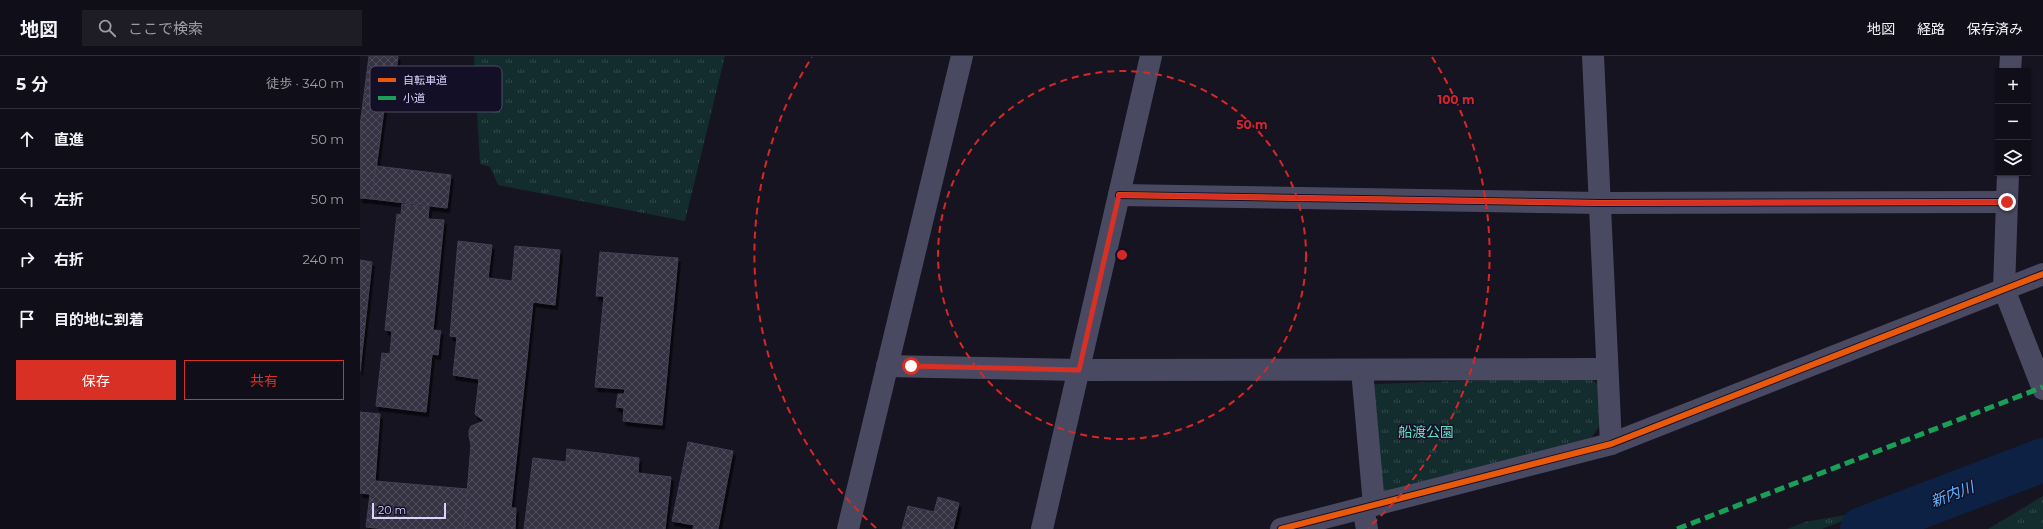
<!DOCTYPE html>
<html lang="ja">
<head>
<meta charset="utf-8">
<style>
  :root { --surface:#100f19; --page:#1e1d26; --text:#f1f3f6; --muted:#9c9ca2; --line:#302f38; --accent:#d93025 }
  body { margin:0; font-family:Montserrat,"Noto Sans JP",sans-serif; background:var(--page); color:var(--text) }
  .controls { position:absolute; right:12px; top:12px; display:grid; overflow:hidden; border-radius:0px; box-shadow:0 1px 3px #0004 }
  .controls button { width:36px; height:36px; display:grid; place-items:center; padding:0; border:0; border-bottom:1px solid var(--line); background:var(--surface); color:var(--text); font:20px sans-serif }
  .scale { position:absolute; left:12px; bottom:10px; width:74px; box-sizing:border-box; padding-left:4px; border:2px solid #d9d4ff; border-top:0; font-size:11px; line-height:14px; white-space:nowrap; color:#d9d4ff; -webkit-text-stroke:3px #130f26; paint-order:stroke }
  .stop { position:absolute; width:12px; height:12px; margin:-9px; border:3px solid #d93025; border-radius:50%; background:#fff }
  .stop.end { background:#d93025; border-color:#fff; box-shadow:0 1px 4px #0008 }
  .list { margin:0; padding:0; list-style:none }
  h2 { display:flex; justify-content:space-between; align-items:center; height:52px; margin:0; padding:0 16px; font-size:17px }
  h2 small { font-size:13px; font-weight:400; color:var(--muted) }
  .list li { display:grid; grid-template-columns:26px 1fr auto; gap:12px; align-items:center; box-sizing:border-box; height:60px; padding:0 16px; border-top:1px solid var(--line) }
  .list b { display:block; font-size:15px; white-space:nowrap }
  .list em { font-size:13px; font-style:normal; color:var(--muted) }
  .actions { display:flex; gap:8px; padding:12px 16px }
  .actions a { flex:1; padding:9px 0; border:1px solid var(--accent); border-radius:0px; text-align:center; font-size:14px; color:var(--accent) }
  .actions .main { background:var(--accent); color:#fff }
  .icon { flex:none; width:22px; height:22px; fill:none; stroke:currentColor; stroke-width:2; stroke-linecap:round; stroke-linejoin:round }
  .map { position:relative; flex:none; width:1683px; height:473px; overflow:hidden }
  header { display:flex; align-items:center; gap:24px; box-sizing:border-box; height:56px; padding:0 20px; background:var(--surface); border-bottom:1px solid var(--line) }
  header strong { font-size:19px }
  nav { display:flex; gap:22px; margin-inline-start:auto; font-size:14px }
  .search { width:280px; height:36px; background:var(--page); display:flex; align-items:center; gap:10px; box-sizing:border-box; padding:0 14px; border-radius:0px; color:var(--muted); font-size:15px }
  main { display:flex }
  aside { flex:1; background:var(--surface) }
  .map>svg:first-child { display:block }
  .grass { fill:url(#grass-tufts) }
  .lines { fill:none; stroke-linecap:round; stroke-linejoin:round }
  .river { stroke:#0d2144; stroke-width:44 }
  .building { fill:url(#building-cross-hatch); stroke:#433f54; filter:url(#shadow) }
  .minor { stroke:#4a4962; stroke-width:22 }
  .tertiary { stroke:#4a4962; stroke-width:22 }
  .quiet { stroke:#1a9f57; stroke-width:5; stroke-dasharray:10 5; stroke-linecap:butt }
  .cycleway-casing { stroke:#130f26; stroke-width:8 }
  .cycleway { stroke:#e8590c; stroke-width:6 }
  .route { stroke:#d93025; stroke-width:5 }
  .ring { fill:none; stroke:#d62828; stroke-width:2; stroke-dasharray:7 5 }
  .labels { text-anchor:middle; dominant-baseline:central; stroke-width:3; stroke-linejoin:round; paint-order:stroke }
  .park-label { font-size:14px; fill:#5fe0c0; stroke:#130f26 }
  .water-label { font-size:15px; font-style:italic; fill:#62b6ff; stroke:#130f26 }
  .key { fill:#130f26; stroke:#4e4a67; stroke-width:1 }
  .key-label { font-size:11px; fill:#d9d4ff }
  .centre { fill:#d62828; stroke:#130f26; stroke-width:2 }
  .ring-label { font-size:12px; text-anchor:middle; font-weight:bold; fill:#d62828; stroke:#130f26; stroke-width:3; stroke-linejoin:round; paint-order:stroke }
</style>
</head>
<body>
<header>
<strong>地図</strong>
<div class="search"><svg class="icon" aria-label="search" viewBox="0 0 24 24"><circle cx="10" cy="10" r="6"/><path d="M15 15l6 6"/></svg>ここで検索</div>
<nav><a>地図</a><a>経路</a><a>保存済み</a></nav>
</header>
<main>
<aside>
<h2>5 分<small>徒歩 · 340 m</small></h2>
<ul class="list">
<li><svg class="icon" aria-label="ahead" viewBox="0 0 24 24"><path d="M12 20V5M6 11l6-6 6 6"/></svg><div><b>直進</b></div><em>50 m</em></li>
<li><svg class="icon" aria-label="left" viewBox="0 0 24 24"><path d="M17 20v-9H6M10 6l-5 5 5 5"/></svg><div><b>左折</b></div><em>50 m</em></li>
<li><svg class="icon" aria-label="right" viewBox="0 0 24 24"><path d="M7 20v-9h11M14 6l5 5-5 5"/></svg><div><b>右折</b></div><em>240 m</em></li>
<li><svg class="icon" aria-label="arrive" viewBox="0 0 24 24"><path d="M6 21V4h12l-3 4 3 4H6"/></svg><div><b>目的地に到着</b></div></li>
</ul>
<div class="actions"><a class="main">保存</a><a>共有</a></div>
</aside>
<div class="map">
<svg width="1683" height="473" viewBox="0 0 1683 473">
  <defs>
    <pattern id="grass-tufts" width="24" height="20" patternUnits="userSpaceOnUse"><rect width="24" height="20" fill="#132c2d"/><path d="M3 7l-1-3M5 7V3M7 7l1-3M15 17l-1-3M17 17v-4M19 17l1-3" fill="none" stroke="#354a4c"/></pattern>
    <pattern id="building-cross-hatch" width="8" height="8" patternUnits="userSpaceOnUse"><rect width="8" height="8" fill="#343243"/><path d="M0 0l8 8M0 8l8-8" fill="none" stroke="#514f5f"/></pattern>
    <filter id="shadow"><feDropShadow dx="2.5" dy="4.5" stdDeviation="0" flood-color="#0009"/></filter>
  </defs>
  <rect width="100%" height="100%" fill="#161421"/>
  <!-- grass -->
  <g class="grass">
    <polygon points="114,0 365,0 325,165 138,129 130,111 120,108"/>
    <polygon points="1229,321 1240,330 1242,366 1228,387 1020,438 1012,328"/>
    <polygon points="1683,440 1683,473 1628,473"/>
    <polygon points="1508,455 1462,473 1427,473 1445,466"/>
  </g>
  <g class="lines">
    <!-- river -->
    <polyline class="river" points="1502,473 1683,404"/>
  </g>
  <!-- building -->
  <g class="building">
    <polygon points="9,0 38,0 32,47 25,46 12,143 0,142 0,70"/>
    <polygon points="16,110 91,119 87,152 12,143"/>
    <polygon points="42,148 69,151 68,163 84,164 73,274 81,275 80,279 78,299 72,298 66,356 16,350 22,297 30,298 32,275 25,274 37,158 41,159"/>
    <polygon points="98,185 132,189 128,222 152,225 155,190 200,194 195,249 173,246 151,452 156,452 155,473 104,473 111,389 109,380 109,375 111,370 124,365 115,358 119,323 93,319 97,281 90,280"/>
    <polygon points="240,196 318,202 302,369 263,365 264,352 256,351 258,338 264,338 265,333 235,331 244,240 236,240"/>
    <polygon points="0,204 12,206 0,315"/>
    <polygon points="0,356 20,358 15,425 107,433 104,473 26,473 6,471 10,438 0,437"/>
    <polygon points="328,386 373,395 358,473 333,473 334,469 312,465"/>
    <polygon points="207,393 279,402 278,417 311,421 305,473 164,473 173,402 206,406"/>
    <polygon points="578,441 599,447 593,473 542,473 548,450 574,456"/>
  </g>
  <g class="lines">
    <!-- minor -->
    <g class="minor">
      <polyline points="1233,0 1251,388"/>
      <polyline points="1650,15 1651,0"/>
      <polyline points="1648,117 1644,233 1683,333"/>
      <polyline points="759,139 1240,147 1647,146"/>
      <polyline points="527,310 719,314 1247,313"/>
      <polyline points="1002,314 1014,449"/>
      <polyline points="1003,452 1007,473"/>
      <polyline points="682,473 791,0"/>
      <polyline points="921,473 1251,388 1683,218"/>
    </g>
    <!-- tertiary -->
    <polyline class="tertiary" points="488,473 602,0"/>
    <!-- quiet -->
    <polyline class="quiet" points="1317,473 1683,331"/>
    <defs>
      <g id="cycleway">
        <polyline points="759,139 1240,147 1647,146"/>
        <polyline points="921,473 1251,388 1683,218"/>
      </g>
    </defs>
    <!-- cycleway casing -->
    <use href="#cycleway" class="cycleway-casing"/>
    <!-- cycleway -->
    <use href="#cycleway" class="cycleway"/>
  </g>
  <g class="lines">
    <!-- route -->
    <polyline class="route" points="551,310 719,314 759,139 1240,147 1647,146"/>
  </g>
  <!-- distance rings -->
  <g class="ring">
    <circle cx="762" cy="199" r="184"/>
    <path d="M516 472A368 368 0 0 1 452 1M1072 1A368 368 0 0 1 1008 472"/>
  </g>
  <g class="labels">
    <!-- park labels -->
    <g class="park-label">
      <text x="1066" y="376">船渡公園</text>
    </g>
    <!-- water labels -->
    <g class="water-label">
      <text transform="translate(1592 438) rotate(-21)">新内川</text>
    </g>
  </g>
  <!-- legend -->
  <rect x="10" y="10" width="132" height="46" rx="6" class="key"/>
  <rect x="18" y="22" width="18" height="4" fill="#e8590c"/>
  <rect x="18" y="40" width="18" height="4" fill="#1a9f57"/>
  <g class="key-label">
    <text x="43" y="28">自転車道</text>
    <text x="43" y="46">小道</text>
  </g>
  <circle cx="762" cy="199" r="6" class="centre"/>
  <g class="ring-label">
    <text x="1096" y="48">100 m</text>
    <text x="892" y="73">50 m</text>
  </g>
</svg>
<div class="controls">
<button>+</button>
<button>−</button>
<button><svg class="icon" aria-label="layers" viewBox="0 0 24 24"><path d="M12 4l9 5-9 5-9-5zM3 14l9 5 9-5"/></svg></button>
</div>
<div class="scale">20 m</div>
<div class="stop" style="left:551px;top:310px"></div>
<div class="stop end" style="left:1647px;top:146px"></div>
</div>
</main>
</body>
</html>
